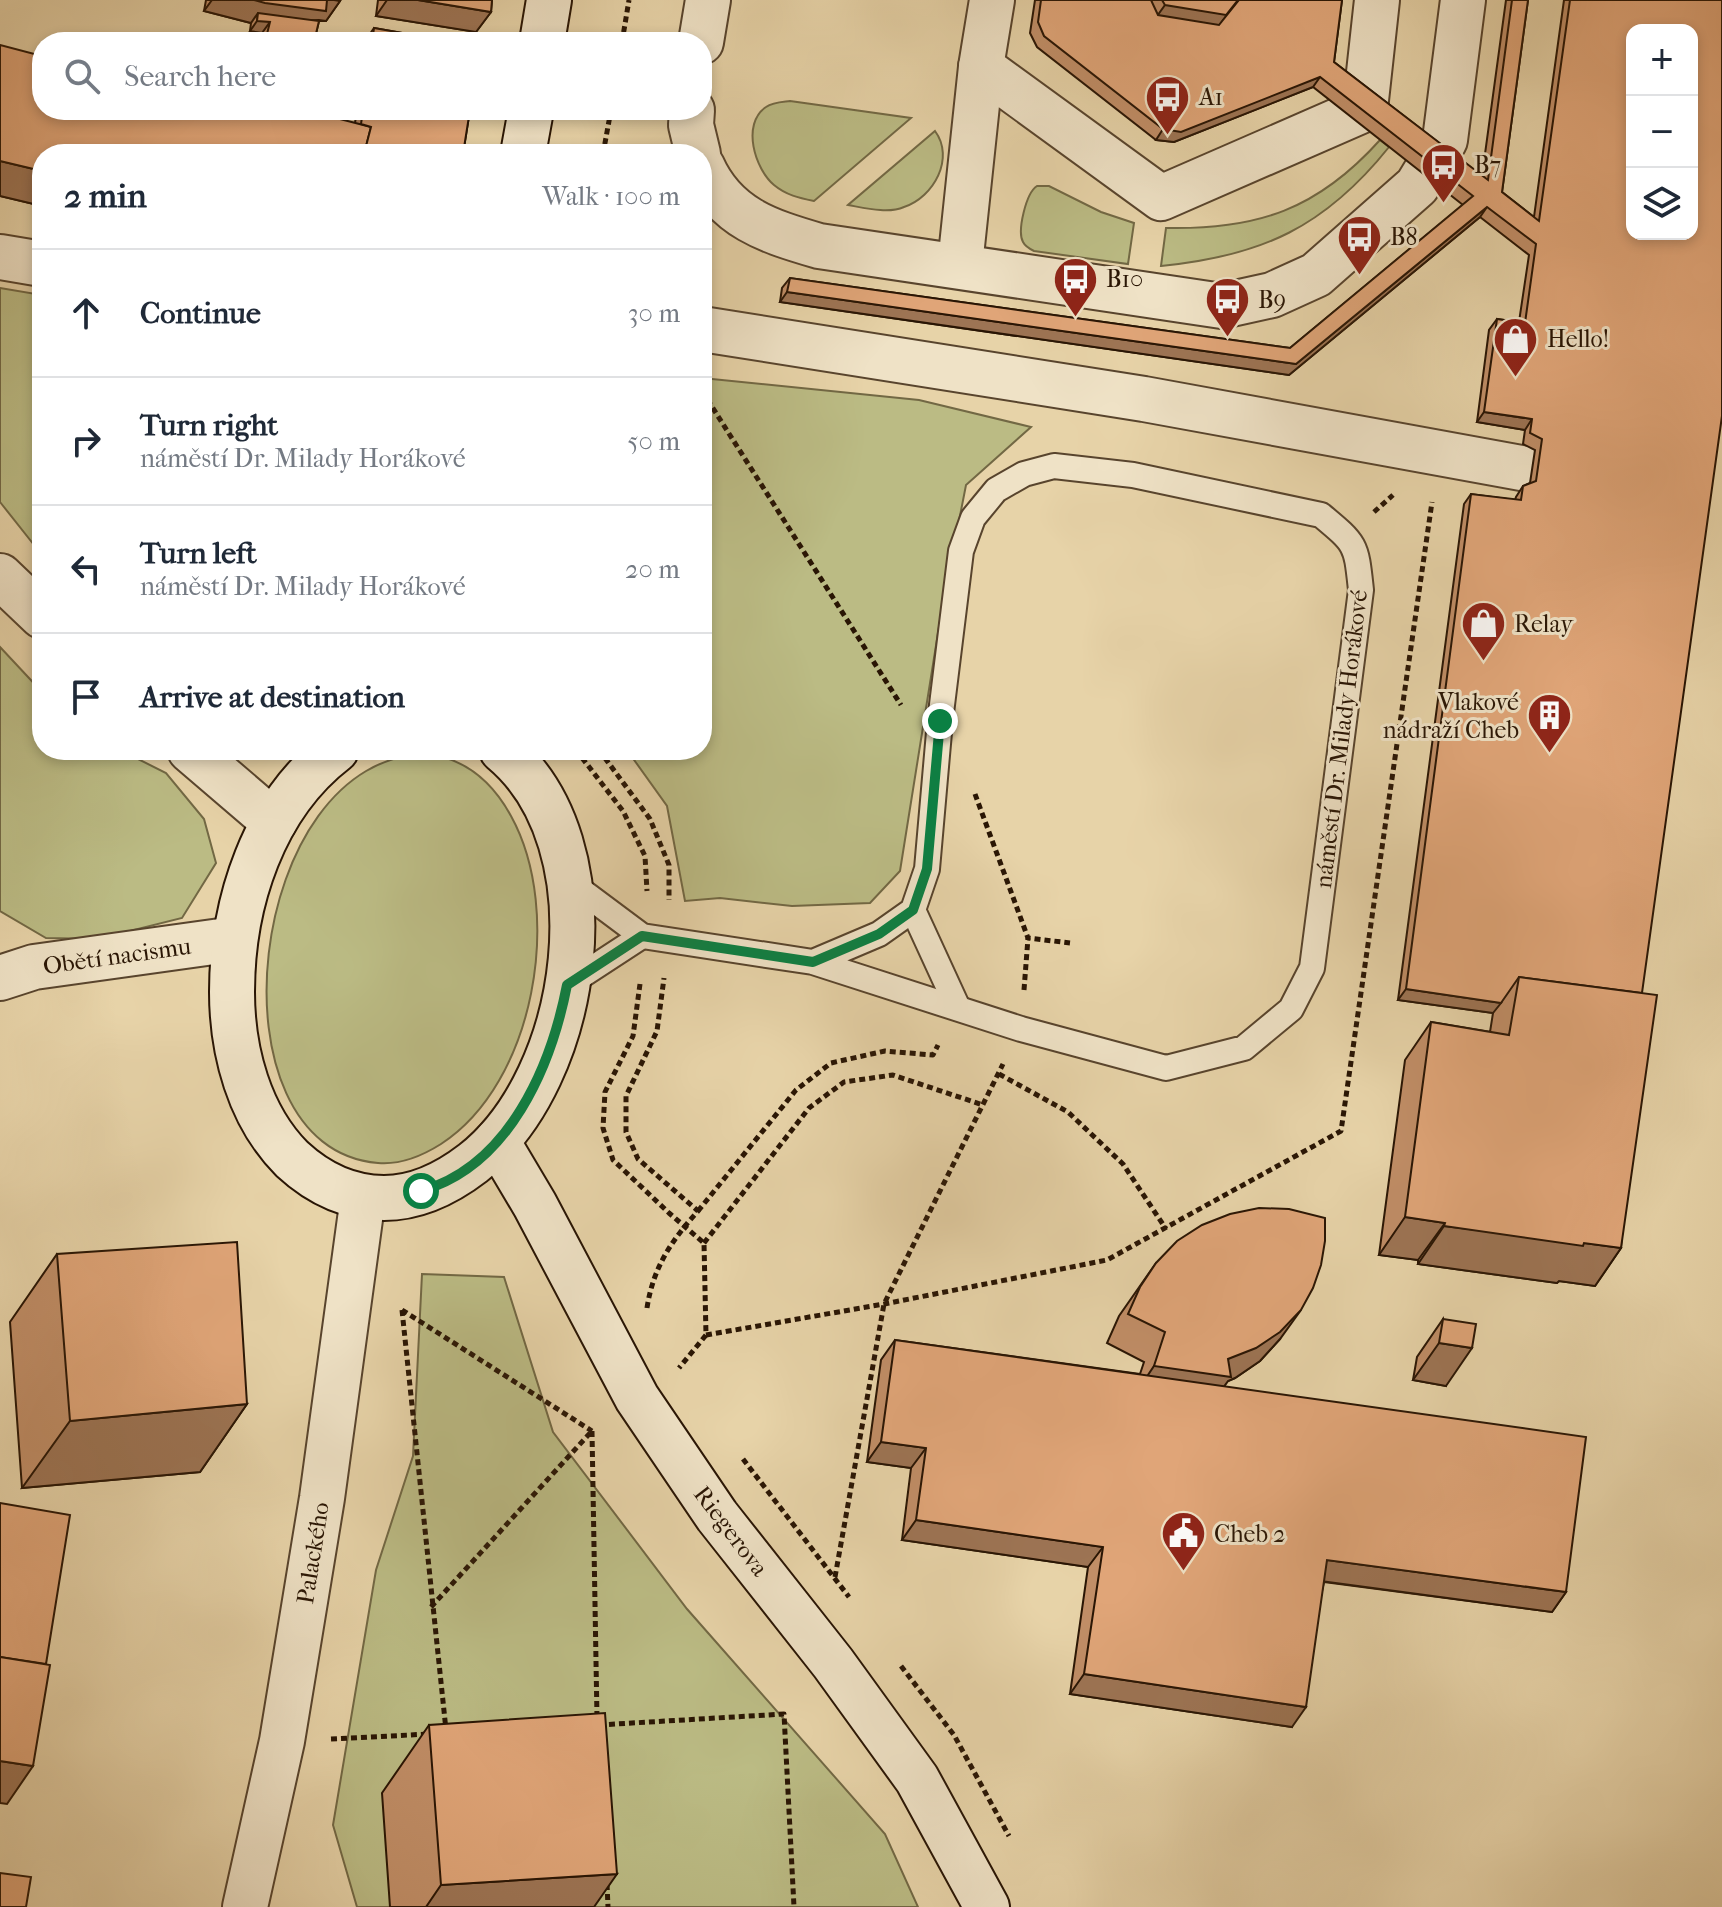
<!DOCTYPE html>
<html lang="en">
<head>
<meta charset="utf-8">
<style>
  :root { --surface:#fff; --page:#f2f2f3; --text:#1f2937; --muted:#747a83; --line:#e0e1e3 }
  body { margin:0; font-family:"IM FELL French Canon",serif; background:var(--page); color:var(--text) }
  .controls { position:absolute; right:24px; top:24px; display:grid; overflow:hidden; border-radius:16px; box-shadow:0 4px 12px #0003 }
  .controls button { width:72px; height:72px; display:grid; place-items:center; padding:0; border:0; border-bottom:2px solid var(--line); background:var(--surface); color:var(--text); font:40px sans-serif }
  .stop { position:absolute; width:24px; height:24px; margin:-18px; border:6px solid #0b8043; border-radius:50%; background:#fff }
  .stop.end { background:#0b8043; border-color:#fff; box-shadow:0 2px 8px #0008 }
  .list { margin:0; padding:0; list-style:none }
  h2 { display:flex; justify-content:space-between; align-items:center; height:104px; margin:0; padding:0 32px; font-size:34px }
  h2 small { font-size:26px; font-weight:400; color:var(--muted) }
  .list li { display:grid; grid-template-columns:52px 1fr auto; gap:24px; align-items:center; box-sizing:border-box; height:128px; padding:0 32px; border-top:2px solid var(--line) }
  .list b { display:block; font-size:30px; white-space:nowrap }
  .list p { margin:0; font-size:26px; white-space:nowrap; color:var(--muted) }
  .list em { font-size:26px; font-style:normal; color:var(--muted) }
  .icon { flex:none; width:44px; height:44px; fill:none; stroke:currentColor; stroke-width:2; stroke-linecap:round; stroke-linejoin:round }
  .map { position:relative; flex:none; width:1722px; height:1907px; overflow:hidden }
  .search { position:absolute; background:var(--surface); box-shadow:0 4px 12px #0003; left:32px; top:32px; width:680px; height:88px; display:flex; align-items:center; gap:20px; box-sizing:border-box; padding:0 28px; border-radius:32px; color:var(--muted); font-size:30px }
  .panel { position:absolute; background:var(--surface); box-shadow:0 4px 12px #0003; left:32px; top:144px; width:680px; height:616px; border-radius:32px }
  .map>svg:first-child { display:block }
  .green { fill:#bbbb84; stroke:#726844; stroke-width:2 }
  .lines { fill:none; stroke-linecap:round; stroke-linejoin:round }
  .lane-casing { stroke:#58442d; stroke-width:28 }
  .street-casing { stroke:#58442d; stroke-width:48 }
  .secondary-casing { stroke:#291504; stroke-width:48 }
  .path { stroke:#291504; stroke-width:5; stroke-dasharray:6 4; stroke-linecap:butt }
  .lane { stroke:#efe2c6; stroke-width:24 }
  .street { stroke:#efe2c6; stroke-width:44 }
  .secondary { stroke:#efe2c6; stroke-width:44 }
  .wall { fill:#c18e67; stroke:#291504; stroke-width:2 }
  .shaded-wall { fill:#9d7454; stroke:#291504; stroke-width:2 }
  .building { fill:#e0a578; stroke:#291504; stroke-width:2; fill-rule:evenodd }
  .route { stroke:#0b8043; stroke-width:10 }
  .labels { text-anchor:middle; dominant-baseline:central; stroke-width:6; stroke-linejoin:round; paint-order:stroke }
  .poi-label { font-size:24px; fill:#291504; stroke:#efe2c6; text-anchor:start }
  .street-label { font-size:24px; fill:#291504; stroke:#efe2c6 }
</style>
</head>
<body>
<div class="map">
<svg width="1722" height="1907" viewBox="0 0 1722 1907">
  <rect width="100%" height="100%" fill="#e7d3a8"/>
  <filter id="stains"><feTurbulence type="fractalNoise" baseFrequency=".0025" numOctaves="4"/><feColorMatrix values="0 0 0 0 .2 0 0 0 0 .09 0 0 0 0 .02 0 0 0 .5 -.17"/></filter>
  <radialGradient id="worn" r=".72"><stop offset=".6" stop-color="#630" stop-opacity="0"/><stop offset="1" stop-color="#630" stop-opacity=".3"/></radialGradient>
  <!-- green -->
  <g class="green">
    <path d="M790,101L911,118L814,201C799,198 786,195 774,185C755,169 741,124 766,107C773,102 782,102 790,101Z"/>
    <path d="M935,131C955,158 934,197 904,207C888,214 865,208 848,205Z"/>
    <path d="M1380,140L1389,147C1325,227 1262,256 1161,266L1166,228C1258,230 1318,209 1380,140Z"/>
    <path d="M1037,186H1049L1101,212L1134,223L1128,264L1034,251C1030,249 1025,246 1023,242C1017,231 1026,193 1037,186Z"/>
    <polygon points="0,288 42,295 42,555 0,502"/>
    <polygon points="702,378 919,400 1031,427 966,485 942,608 900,871 870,903 792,906 720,898 685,901 667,806 627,750 702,750"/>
    <polygon points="0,647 42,692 42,750 120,750 166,773 204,819 216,863 182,918 98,939 46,938 0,911"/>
    <path d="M428,754C466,759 493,783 511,816C564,912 535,1083 441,1144C422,1156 401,1165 378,1163C203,1149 245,754 428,754Z"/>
    <polygon points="422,1274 504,1277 553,1432 687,1609 885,1834 918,1907 357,1907 333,1825 376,1570 413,1456"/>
  </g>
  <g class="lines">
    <defs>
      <g id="lane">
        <path d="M567,880L642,936L813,962L1021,1029L1166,1068L1244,1048L1291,1009L1312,968L1361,590C1356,544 1357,545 1321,515L1133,475L1054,466L1024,474L996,490L973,518L961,551L940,721L927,869L913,910L879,934L813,962"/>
        <polyline points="913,910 958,1008"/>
        <polyline points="567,985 642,936"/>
      </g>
      <g id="street">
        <polyline points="701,42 708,0"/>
        <polyline points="981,67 1161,198 1365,109 1377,0"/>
        <polyline points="692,110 691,125 698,154"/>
        <path d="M702,166C725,218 768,231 819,246L1222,306L1272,295L1316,275L1417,186L1445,140L1463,0"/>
        <polyline points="0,257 42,264"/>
        <polyline points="960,265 981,67 992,0"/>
        <polyline points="702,329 1144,399 1532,470"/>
        <polyline points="0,576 42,616"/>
        <polyline points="190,750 274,822"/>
        <polyline points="0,978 34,967 235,939"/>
        <polyline points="245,1907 282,1741 322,1498 363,1197"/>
      </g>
      <g id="secondary">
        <polyline points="542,42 549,0"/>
        <polyline points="523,154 531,110"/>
        <path d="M336,750C263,806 232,903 232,992C232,1051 249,1116 292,1159C318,1183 349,1198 384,1198C417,1198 447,1183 473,1163C582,1078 615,844 502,750"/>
        <polyline points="497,1141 535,1205 637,1398 717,1516 833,1663 917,1779 987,1907"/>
      </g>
    </defs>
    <!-- lane casing -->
    <use href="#lane" class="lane-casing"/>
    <!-- street casing -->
    <use href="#street" class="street-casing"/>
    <!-- secondary casing -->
    <use href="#secondary" class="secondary-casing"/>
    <!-- path -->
    <g class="path">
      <polyline points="622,42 629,0"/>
      <polyline points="603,154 611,110"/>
      <polyline points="702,391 901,705"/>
      <polyline points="1374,512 1393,495"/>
      <polyline points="576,750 623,811 645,856 647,891"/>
      <polyline points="599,750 650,819 669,865 669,900"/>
      <polyline points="975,794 1028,938 1070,943"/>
      <polyline points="640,984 633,1036 605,1092 603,1128 613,1160 669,1213 704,1243 706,1335 679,1368"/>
      <polyline points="1024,990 1028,938"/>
      <polyline points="999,1074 1068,1112 1123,1164 1166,1229"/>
      <polyline points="698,1211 796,1090 831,1063 885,1051 933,1055 938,1045"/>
      <polyline points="704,1243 809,1108 844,1082 893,1075 983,1105"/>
      <path d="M647,1308C653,1268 671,1241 698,1211L638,1159L626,1132V1096L657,1031L664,978"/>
      <polyline points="402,1310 446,1730"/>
      <polyline points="402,1310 592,1431"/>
      <polyline points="706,1335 884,1304 1107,1260 1341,1131 1432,502"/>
      <polyline points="592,1431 597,1718"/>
      <polyline points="743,1459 849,1597"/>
      <polyline points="835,1577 884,1304 1003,1064"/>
      <polyline points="431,1607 591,1432"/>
      <polyline points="901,1666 954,1735 1009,1836"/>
      <polyline points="599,1725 784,1714 794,1907"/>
      <polyline points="331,1739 429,1734"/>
      <polyline points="607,1884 608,1907"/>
    </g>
    <!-- lane -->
    <use href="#lane" class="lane"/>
    <!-- street -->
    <use href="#street" class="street"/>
    <!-- secondary -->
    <use href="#secondary" class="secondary"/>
  </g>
  <!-- wall -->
  <g class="wall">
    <polygon points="206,0 334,0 340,1 326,21 319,21 314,42 260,42 262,33 250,31 251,23 204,11"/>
    <polygon points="378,0 492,0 491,12 476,32 376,16"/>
    <polygon points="1035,0 1342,0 1334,62 1482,176 1506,0 1528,0 1502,192 1534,217 1564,0 1722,0 1621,1248 1595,1286 1559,1281 1557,1283 1418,1264 1418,1260 1379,1255 1405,1060 1431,1022 1490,1032 1493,1013 1398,1000 1464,504 1471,494 1515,500 1516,497 1523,486 1530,483 1535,450 1523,444 1525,430 1477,422 1489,330 1497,319 1519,322 1529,255 1480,217 1289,375 780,302 782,288 790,278 1290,348 1463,205 1313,87 1174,142 1156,140 1037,47 1030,33"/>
    <polygon points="374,28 453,42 367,42 367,38"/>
    <polygon points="42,110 355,123 357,110 470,110 463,154 42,154 42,206 0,196"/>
    <polygon points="57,1254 247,1404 200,1472 22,1488 10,1322"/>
    <polygon points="1156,1263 1280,1339 1260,1361 1235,1378 1228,1381 1224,1386 1566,1592 1552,1612 1324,1582 1292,1727 1070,1694 1088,1567 902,1540 911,1468 867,1462 881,1360 895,1340 1140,1374 1144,1362 1107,1343 1119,1316"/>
    <polygon points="1443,1319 1446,1386 1413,1380 1417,1357"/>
    <polygon points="429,1725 594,1907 390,1907 382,1793"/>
  </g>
  <!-- shaded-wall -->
  <g class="shaded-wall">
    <polygon points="212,0 334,0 340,1 326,21 319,20 270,22 262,33 250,31 257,21 258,13 251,23 204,11"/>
    <polygon points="387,0 418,0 491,12 476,32 376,16"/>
    <polygon points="1238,0 1212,35 1150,26 1165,5"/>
    <polygon points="1320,77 1313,87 1174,142 1156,140 1163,129"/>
    <polygon points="0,161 42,171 42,206 0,196"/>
    <polygon points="1487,207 1480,217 1289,375 780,302 787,292 1296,364"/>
    <polygon points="1484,412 1532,419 1525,430 1477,422"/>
    <polygon points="1406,989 1501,1003 1493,1013 1398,1000"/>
    <polygon points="1405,1217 1445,1223 1418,1260 1379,1255"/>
    <polygon points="1444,1226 1584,1243 1621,1248 1595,1286 1559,1281 1557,1283 1418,1264"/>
    <polygon points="1301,1310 1280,1339 1260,1361 1235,1378 1228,1381 1210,1406 1134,1396 1154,1366 1228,1359"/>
    <polygon points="1439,1343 1472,1348 1446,1386 1413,1380"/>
    <polygon points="247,1404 200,1472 22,1488 70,1421"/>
    <polygon points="881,1442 926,1448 911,1468 867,1462"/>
    <polygon points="916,1520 1103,1547 1088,1567 902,1540"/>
    <polygon points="1327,1560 1566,1592 1552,1612 1313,1580"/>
    <polygon points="1084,1674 1306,1707 1292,1727 1070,1694"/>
    <polygon points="0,1761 33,1766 7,1804 0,1803"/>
    <polygon points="617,1874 594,1907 426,1907 441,1885"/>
  </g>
  <!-- building -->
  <g class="building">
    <polygon points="254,0 327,0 326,11 265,3"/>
    <polygon points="418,0 492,0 491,12"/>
    <path d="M1041,0H1151L1158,15L1219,25L1239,0H1342L1334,62L1488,180L1512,0H1528L1502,192L1539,221L1570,0H1722V416L1642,993L1519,977L1501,1003L1406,989L1471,494L1521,500L1523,486L1536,481L1542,439L1530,433L1532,419L1484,412L1497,319L1525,323L1536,244L1487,207L1296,364L787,292L790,278L1290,348L1473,196L1320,77L1181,132L1163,129L1044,36L1038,22ZM1632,30H1692V234H1632Z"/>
    <polygon points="1162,0 1238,0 1226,15 1165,5"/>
    <polygon points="258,13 319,21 314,42 265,42 270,22 257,21"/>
    <polygon points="374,28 453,42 372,42"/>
    <polygon points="0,45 42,56 42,110 305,110 371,127 364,154 42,154 42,171 0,161"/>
    <polygon points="363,110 470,110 463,154 364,154 371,127 361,124"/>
    <polygon points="1519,977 1657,995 1621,1248 1584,1243 1583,1246 1444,1226 1445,1223 1405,1217 1431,1022 1509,1035"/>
    <polygon points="1259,1208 1289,1209 1325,1218 1325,1241 1321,1265 1313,1288 1301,1310 1280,1332 1256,1348 1228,1359 1231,1377 1154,1366 1165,1332 1128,1314 1140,1287 1156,1263 1177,1241 1202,1225 1230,1214"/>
    <polygon points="237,1242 247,1404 70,1421 57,1254"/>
    <polygon points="1443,1319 1476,1324 1472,1348 1439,1343"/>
    <polygon points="895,1340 1586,1437 1566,1592 1327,1560 1306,1707 1084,1674 1103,1547 916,1520 926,1448 881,1442"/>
    <polygon points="0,1503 70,1515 46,1664 0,1657"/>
    <polygon points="0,1657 50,1665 33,1766 0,1761"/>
    <polygon points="605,1713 617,1874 441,1885 429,1725"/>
    <polygon points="0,1873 31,1877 26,1907 0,1907"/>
  </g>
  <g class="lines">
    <!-- route -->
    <path class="route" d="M421,1191C509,1166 551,1067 567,985L642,936L813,962L879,934L913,910L927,869L940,721"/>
  </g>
  <!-- icons -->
  <defs>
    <symbol id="bus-pin" viewBox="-11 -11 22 30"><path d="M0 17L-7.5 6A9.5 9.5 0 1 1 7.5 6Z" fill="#8f2418" stroke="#efe2c6"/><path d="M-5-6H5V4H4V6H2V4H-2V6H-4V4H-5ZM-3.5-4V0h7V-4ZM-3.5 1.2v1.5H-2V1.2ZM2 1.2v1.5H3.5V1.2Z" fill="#fff"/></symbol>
    <symbol id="shop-pin" viewBox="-11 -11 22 30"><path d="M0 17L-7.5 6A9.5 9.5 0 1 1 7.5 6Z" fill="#8f2418" stroke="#efe2c6"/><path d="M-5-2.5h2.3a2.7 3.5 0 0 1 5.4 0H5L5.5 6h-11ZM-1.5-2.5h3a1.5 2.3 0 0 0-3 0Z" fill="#fff"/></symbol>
    <symbol id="building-pin" viewBox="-11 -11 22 30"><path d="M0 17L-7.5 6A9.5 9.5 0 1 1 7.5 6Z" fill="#8f2418" stroke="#efe2c6"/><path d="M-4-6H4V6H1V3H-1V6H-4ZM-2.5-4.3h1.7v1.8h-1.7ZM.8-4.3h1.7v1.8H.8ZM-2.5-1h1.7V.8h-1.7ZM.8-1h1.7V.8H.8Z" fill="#fff"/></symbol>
    <symbol id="civic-pin" viewBox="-11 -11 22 30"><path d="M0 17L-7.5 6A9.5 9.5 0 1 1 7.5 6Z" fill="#8f2418" stroke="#efe2c6"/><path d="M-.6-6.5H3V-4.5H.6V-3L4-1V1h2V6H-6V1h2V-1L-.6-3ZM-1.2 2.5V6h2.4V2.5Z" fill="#fff"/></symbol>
  </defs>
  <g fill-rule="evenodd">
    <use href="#bus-pin" x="1142" y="72" width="51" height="69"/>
    <use href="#bus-pin" x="1418" y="140" width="51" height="69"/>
    <use href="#bus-pin" x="1334" y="212" width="51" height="69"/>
    <use href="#bus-pin" x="1050" y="254" width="51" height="69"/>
    <use href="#bus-pin" x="1202" y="274" width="51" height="69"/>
    <use href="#shop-pin" x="1490" y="314" width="51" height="69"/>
    <use href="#shop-pin" x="1458" y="598" width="51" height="69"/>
    <use href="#building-pin" x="1524" y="690" width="51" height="69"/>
    <use href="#civic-pin" x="1158" y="1508" width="51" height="69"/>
  </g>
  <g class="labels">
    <!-- poi labels -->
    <g class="poi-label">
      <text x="1199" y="97">A1</text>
      <text x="1474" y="165">B7</text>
      <text x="1390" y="237">B8</text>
      <text x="1106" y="279">B10</text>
      <text x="1258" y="300">B9</text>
      <text x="1547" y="339">Hello!</text>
      <text x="1514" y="624">Relay</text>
      <text x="1519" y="702" text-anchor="end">Vlakové<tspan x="1519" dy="28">nádraží Cheb</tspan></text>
      <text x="1214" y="1534">Cheb 2</text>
    </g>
    <!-- street labels -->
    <g class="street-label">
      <text transform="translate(1341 739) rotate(-83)">náměstí Dr. Milady Horákové</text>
      <text transform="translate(117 956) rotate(-8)">Obětí nacismu</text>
      <text transform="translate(731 1531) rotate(53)">Riegerova</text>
      <text transform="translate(313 1553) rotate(-81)">Palackého</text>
    </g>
  </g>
  <rect width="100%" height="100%" filter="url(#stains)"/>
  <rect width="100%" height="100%" fill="url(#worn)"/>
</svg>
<div class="controls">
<button>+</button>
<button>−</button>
<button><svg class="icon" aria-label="layers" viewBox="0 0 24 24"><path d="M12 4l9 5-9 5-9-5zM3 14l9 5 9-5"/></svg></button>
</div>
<div class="stop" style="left:421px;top:1191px"></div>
<div class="stop end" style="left:940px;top:721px"></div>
<div class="search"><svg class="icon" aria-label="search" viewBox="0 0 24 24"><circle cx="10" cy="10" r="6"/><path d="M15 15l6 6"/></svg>Search here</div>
<section class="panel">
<h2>2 min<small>Walk · 100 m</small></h2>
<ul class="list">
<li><svg class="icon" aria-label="ahead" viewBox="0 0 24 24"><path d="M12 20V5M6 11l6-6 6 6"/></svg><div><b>Continue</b></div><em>30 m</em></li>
<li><svg class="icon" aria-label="right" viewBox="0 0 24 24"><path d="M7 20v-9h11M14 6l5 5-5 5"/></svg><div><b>Turn right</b><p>náměstí Dr. Milady Horákové</p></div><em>50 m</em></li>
<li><svg class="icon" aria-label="left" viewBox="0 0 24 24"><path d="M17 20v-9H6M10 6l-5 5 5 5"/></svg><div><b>Turn left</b><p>náměstí Dr. Milady Horákové</p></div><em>20 m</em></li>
<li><svg class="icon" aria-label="arrive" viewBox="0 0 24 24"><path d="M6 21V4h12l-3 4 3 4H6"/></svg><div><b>Arrive at destination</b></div></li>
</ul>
</section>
</div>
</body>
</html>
